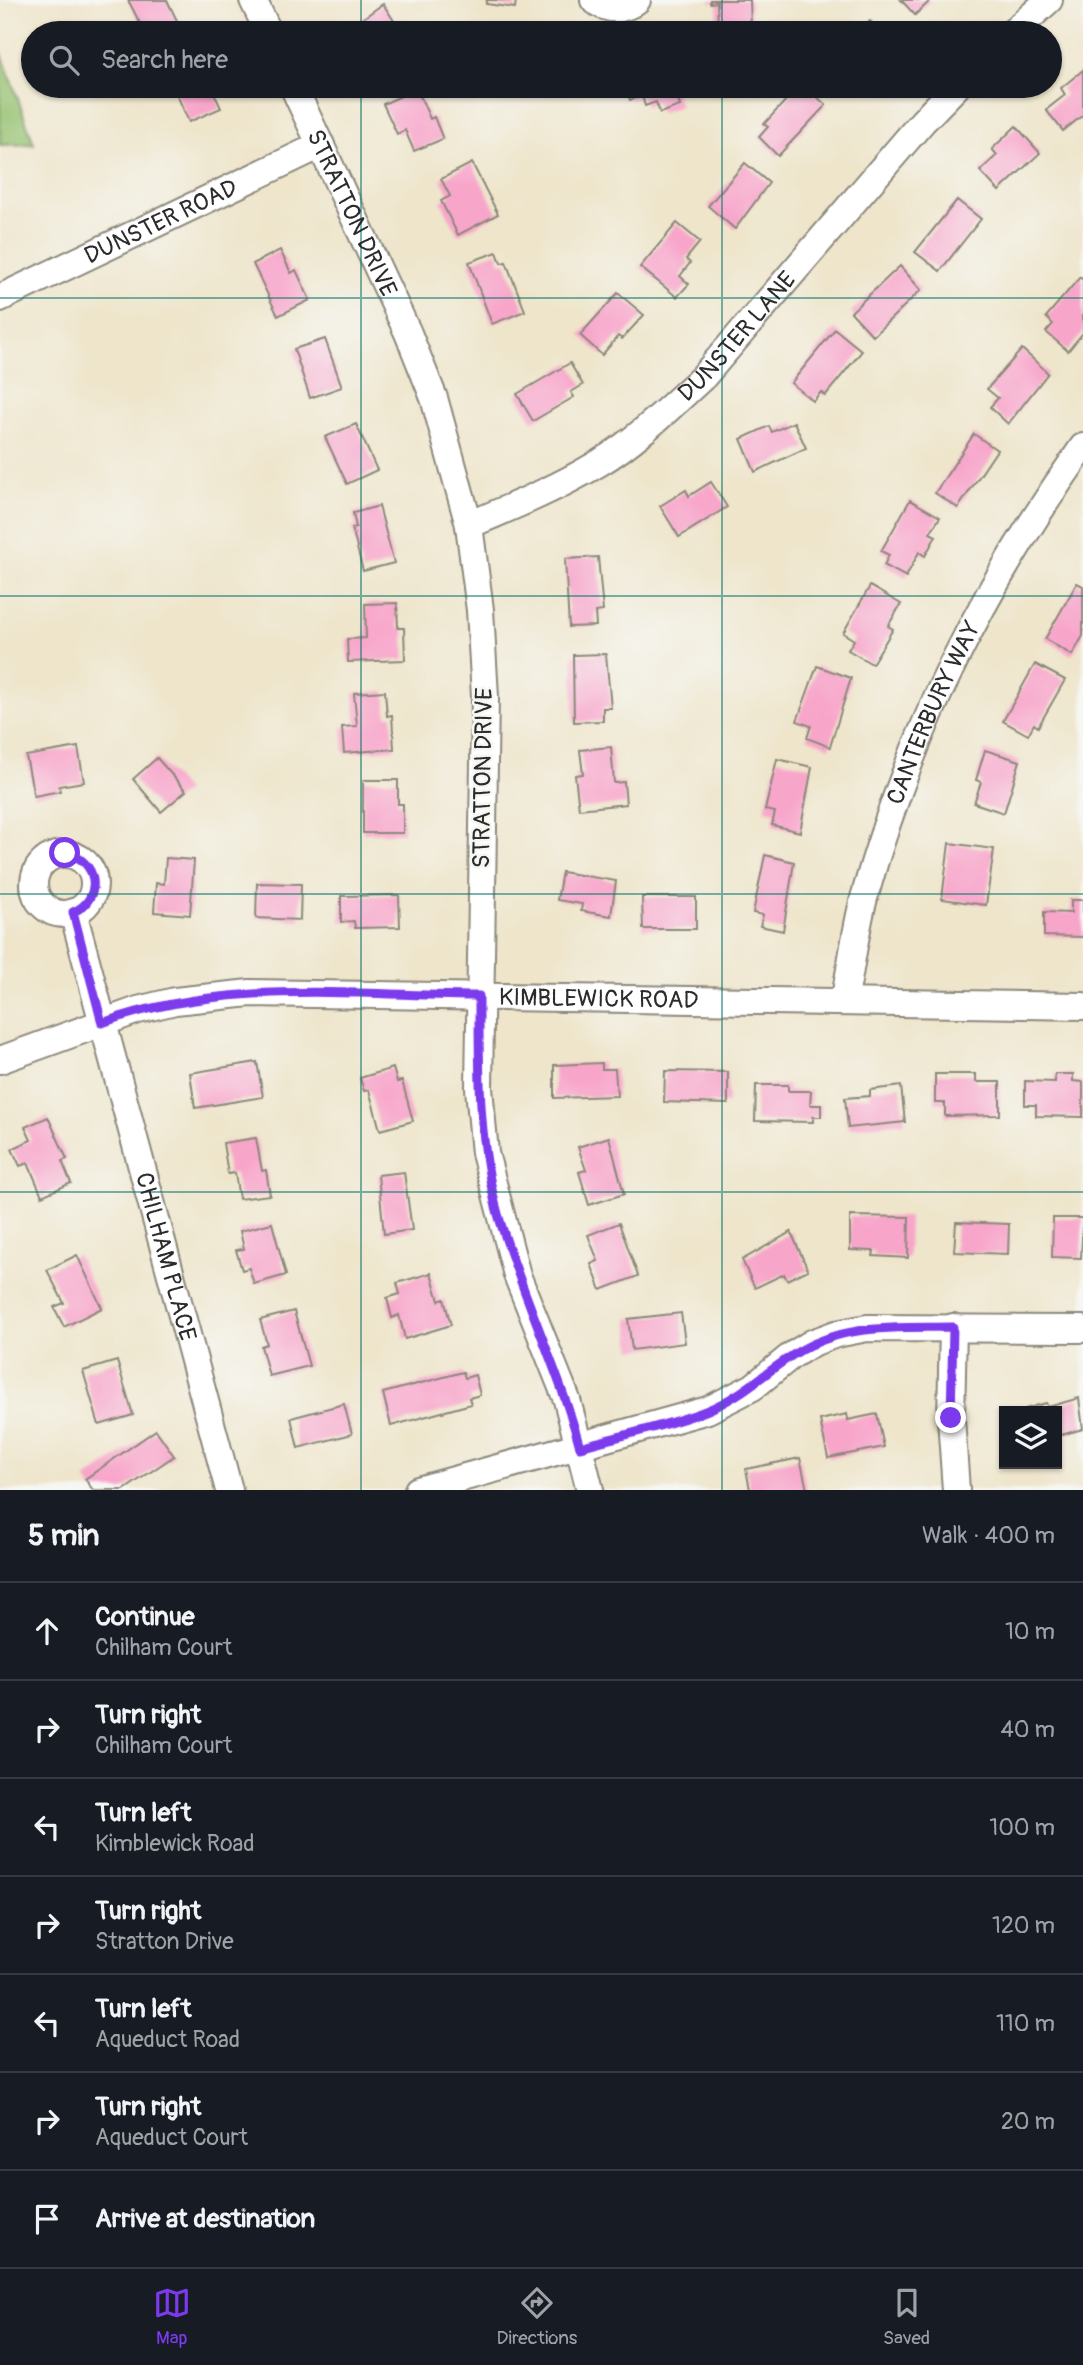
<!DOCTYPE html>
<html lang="en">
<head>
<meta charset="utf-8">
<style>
  :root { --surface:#171b24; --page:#242831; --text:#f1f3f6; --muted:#9ea1a6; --line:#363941; --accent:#7c3aed }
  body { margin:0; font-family:Pangolin,sans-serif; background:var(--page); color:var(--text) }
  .controls { position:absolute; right:21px; bottom:21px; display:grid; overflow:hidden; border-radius:0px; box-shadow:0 2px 5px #0004 }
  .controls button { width:63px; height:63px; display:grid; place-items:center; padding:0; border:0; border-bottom:2px solid var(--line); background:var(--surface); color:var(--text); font:35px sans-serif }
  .stop { position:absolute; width:21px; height:21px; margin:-16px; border:5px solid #7c3aed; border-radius:50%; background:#fff }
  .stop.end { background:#7c3aed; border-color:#fff; box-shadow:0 2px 7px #0008 }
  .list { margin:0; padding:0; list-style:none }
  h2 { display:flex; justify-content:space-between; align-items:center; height:91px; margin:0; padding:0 28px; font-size:30px }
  h2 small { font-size:23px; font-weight:400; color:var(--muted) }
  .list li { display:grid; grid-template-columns:46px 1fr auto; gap:21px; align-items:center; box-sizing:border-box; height:98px; padding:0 28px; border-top:2px solid var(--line) }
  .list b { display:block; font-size:26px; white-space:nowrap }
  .list p { margin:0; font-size:23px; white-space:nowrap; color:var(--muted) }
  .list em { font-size:23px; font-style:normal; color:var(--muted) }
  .icon { flex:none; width:38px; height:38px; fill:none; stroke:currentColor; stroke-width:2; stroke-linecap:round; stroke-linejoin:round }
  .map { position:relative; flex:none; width:1083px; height:1490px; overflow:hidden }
  .search { position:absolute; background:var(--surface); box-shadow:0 2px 5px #0004; left:21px; right:21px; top:21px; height:77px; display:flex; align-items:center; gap:18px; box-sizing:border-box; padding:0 24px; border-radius:38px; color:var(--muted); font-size:26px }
  .sheet { height:777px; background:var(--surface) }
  nav { display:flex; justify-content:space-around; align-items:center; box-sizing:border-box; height:98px; border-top:2px solid var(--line); background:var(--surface); font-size:19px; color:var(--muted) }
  nav a { display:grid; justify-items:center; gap:4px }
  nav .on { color:var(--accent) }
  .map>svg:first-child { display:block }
  .green { fill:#95c16f; stroke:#60764d; stroke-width:2 }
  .building { fill:#f8a5ca }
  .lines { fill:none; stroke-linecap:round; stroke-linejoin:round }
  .minor-casing { stroke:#8c887b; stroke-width:30 }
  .minor { stroke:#fff; stroke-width:26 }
  .route { stroke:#7c3aed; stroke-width:9 }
  .grid { fill:none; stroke:#0f766e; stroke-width:2; stroke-opacity:0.55 }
  .labels { text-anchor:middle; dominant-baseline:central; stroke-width:5; stroke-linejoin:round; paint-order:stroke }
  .street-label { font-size:24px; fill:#2b2b2b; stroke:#f6f6f2 }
</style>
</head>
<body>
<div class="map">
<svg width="1083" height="1490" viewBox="0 0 1083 1490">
  <rect width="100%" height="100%" fill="#f6f6f2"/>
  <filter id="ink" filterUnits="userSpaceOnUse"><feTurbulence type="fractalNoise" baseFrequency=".0143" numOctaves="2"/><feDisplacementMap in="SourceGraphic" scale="14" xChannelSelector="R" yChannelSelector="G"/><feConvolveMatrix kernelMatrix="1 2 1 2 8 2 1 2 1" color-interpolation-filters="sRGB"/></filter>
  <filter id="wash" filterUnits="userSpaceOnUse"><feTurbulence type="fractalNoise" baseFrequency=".00686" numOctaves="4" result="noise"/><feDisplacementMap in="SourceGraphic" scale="28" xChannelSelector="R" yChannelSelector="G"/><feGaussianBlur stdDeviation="1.57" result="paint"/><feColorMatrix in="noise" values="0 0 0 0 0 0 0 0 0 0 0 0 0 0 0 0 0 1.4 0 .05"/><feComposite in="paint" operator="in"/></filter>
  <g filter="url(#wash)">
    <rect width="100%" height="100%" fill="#eee5cb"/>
    <!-- green -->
    <polygon class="green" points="0,49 34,144 0,145"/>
    <g id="blocks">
      <!-- building -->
      <g class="building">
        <polygon points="128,0 167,0 183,33 145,33"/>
        <polygon points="487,0 516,0 515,8 486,4"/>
        <polygon points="710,0 750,0 751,26 718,27 717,2 710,3"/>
        <polygon points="901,0 931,0 915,15"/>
        <polygon points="383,4 402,33 361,33 355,24"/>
        <polygon points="870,21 882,33 858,33"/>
        <polygon points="1083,70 1083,115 1063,131 1046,110 1065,95 1061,88"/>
        <polygon points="173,86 211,86 221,108 189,122"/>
        <polygon points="625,86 690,86 675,91 680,106 660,113 656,102 645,106 642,96 630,100"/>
        <polygon points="799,86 805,86 826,105 778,156 759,137 768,127 764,124"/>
        <polygon points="417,89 430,119 434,117 443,139 414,151 405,130 397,134 383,104"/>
        <polygon points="1016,126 1040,153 999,191 980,171 997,155 992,149"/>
        <polygon points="472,163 498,214 458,235 441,201 450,196 441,179"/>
        <polygon points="745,163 769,183 735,229 708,206"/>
        <polygon points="957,200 981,219 940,271 915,252"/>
        <polygon points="677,223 700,242 686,259 690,263 680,276 689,284 677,297 640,267"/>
        <polygon points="280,250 291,273 296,270 310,300 278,316 253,264"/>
        <polygon points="497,252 501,263 506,262 525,311 492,324 469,262"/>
        <polygon points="900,266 921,290 873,336 851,312"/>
        <polygon points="1080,277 1083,280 1083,333 1068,351 1046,332 1053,324 1046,317"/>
        <polygon points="618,293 644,315 622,339 618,336 602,355 580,335"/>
        <polygon points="835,329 862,351 825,396 821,392 813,401 791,383"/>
        <polygon points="325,339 342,387 310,398 294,349"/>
        <polygon points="1022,349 1048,373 1008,424 990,407 998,398 987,389"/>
        <polygon points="570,363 583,385 571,392 574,397 533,421 517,394"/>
        <polygon points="794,422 806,448 755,472 741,439 769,426 772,432"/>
        <polygon points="356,424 377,470 347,484 325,437"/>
        <polygon points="974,434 997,450 958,508 935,493"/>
        <polygon points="711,482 727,507 679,537 660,506 686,490 689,496"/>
        <polygon points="910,500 940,517 930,533 936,536 925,556 919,552 906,577 884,565 889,555 881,551"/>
        <polygon points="379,506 394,563 363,571 352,528 356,527 353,513"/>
        <polygon points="598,557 603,611 595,612 596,626 569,627 565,559"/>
        <polygon points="1077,583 1083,586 1083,636 1072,655 1045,639"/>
        <polygon points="870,586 901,604 888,626 893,629 872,664 848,650 854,640 843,633"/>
        <polygon points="397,603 398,628 404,628 405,660 348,662 347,639 366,638 365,604"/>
        <polygon points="606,654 611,708 603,708 603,721 574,722 573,655"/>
        <polygon points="1035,664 1065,680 1038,727 1034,724 1028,735 1003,721"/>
        <polygon points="817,666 851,678 830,747 807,738 811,726 797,721"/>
        <polygon points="385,691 387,716 392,715 394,749 344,753 342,727 357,726 354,693"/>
        <polygon points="78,747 84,782 59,786 60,791 34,796 26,756"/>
        <polygon points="611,747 614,783 624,782 626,804 579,809 575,775 583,774 580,750"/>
        <polygon points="985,750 1020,761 1004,813 974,803 981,782 976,780"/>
        <polygon points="157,758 186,791 161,812 133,779"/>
        <polygon points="777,759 812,767 800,832 772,825 775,812 765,810"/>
        <polygon points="363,780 398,780 398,804 403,804 403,833 363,833"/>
        <polygon points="949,843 994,849 986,905 942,899"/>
        <polygon points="765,855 794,862 783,931 760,926 763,915 753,913"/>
        <polygon points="166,858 194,860 190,915 154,912 156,883 164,884"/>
        <polygon points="562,872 616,881 611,916 581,911 582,904 557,900"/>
        <polygon points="257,883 301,884 300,920 256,918"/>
        <polygon points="399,895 400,927 355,928 354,921 341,922 341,896"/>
        <polygon points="642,897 696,897 696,929 643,929"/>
        <polygon points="1071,900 1083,900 1083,937 1044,936 1044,912 1071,913"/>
        <polygon points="257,1062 263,1097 195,1108 190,1073"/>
        <polygon points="602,1063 602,1069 615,1069 617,1096 554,1098 554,1065"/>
        <polygon points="393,1068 397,1082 402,1081 413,1121 380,1130 369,1090 364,1091 360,1078"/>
        <polygon points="665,1071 728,1072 728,1104 664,1102"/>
        <polygon points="935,1074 976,1074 976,1082 1000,1082 1000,1115 945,1116 945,1103 935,1103"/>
        <polygon points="1055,1074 1073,1074 1073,1081 1083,1082 1083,1117 1036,1116 1036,1105 1025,1105 1025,1081 1055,1082"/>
        <polygon points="756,1085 788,1085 788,1091 811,1091 810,1105 821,1105 821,1117 813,1117 813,1122 755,1121"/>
        <polygon points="901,1086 905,1122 848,1128 845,1098 870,1096 870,1090"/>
        <polygon points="48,1117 67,1159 62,1161 71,1183 42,1196 28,1163 20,1166 12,1149 31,1140 25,1127"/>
        <polygon points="609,1137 624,1194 589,1205 579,1172 586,1170 578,1147"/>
        <polygon points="256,1138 262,1171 266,1170 270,1195 239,1199 235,1173 228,1174 223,1143"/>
        <polygon points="404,1172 412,1230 384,1234 378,1175"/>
        <polygon points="850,1216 909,1217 908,1258 873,1256 874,1251 850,1250"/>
        <polygon points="1053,1218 1083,1218 1081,1258 1052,1257"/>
        <polygon points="956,1222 1009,1224 1008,1254 954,1252"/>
        <polygon points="272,1223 286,1275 254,1284 249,1268 242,1270 236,1250 244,1249 240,1231"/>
        <polygon points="619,1223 638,1276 601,1290 591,1264 598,1261 588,1235"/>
        <polygon points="791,1232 808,1270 787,1280 784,1274 755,1288 742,1260"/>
        <polygon points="77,1255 102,1308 64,1327 54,1307 64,1303 47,1270"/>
        <polygon points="431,1273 439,1301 444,1299 451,1325 405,1339 399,1315 392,1318 387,1298 400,1294 397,1283"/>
        <polygon points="294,1311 309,1366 269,1376 261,1346 267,1344 260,1320"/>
        <polygon points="681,1313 685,1343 632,1350 628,1319"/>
        <polygon points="117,1361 133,1415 99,1425 83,1371"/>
        <polygon points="463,1372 465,1378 475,1375 480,1395 469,1398 471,1404 391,1426 383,1393"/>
        <polygon points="1079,1398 1083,1429 1057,1436 1057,1411 1025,1409 1046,1403 1048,1407"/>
        <polygon points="344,1404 352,1434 298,1448 291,1418"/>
        <polygon points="847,1414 848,1420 877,1414 884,1447 828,1458 820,1420"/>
        <polygon points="156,1430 174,1456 124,1490 93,1490 85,1479"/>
        <polygon points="800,1458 807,1490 750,1490 746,1469"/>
      </g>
    </g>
  </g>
  <g filter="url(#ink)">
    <use href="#blocks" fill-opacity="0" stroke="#8c887b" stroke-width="2"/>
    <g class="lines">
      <defs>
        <g id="minor">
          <polyline points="253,0 269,33"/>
          <path d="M594,0C607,11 624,11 637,0"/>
          <polyline points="1012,33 1049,0"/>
          <path id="s1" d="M293,86L408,333L434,398L469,525L480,610L485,697L479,1088L485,1153L517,1275L567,1400L590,1490"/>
          <path id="s2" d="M0,298L321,145"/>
          <path id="s3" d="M469,525C514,506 558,488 599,463C637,440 670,407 703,377L923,121L957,86"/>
          <circle cx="64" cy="884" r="30"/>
          <path id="s4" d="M73,912L229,1490"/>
          <path id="s5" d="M844,1002C851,968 855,932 864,898C911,730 982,589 1083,447"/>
          <path id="s6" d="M0,1060L138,1010L175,1001L250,993L1083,1006"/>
          <polyline points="953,1327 951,1418 956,1490"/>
          <polyline points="418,1490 708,1410 753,1387 791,1356 812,1343 836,1334 867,1328 1083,1329"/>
        </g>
      </defs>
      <!-- minor casing -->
      <use href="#minor" class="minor-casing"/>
      <!-- minor -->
      <use href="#minor" class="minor"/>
    </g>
  </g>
  <g class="lines" filter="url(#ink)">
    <!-- route -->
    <path class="route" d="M65,853C98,859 104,899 73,912L102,1023C222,979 353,995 479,996C479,1069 478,1142 498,1214C521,1293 558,1367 580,1447C622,1435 668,1426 708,1410C742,1396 763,1374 793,1355C842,1323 897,1328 953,1327L951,1418"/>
  </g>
  <!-- grid -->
  <path class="grid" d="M361,0V33M722,0V33M361,86V1490M722,86V1490M0,298H1083M0,596H1083M0,894H1083M0,1192H1083"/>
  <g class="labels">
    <!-- street labels -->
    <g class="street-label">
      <text stroke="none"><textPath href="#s1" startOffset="140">STRATTON DRIVE</textPath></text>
      <text stroke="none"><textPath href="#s2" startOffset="178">DUNSTER ROAD</textPath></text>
      <text stroke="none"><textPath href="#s3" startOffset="332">DUNSTER LANE</textPath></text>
      <text stroke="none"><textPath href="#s5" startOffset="304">CANTERBURY WAY</textPath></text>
      <text transform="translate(483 778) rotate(-89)">STRATTON DRIVE</text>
      <text stroke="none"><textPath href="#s6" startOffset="609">KIMBLEWICK ROAD</textPath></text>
      <text stroke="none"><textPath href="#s4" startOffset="357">CHILHAM PLACE</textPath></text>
    </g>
  </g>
</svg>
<div class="controls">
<button><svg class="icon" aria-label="layers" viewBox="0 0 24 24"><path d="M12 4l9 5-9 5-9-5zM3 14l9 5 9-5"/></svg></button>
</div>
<div class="stop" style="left:65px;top:853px"></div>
<div class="stop end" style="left:951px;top:1418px"></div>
<div class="search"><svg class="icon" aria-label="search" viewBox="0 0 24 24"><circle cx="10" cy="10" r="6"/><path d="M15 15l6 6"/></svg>Search here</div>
</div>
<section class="sheet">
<h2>5 min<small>Walk · 400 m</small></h2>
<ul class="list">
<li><svg class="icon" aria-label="ahead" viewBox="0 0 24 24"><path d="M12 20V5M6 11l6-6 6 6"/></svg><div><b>Continue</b><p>Chilham Court</p></div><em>10 m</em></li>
<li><svg class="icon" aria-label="right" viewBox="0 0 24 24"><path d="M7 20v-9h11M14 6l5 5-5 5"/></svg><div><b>Turn right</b><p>Chilham Court</p></div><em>40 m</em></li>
<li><svg class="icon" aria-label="left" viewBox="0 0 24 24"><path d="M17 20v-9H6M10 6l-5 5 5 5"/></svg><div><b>Turn left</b><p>Kimblewick Road</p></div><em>100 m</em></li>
<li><svg class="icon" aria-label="right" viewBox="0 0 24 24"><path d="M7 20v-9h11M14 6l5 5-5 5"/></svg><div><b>Turn right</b><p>Stratton Drive</p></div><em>120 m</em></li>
<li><svg class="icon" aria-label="left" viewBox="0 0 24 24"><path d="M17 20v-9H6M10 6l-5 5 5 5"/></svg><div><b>Turn left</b><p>Aqueduct Road</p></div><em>110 m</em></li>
<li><svg class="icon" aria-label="right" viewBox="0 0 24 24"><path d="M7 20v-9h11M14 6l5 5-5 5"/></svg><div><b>Turn right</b><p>Aqueduct Court</p></div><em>20 m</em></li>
<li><svg class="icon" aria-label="arrive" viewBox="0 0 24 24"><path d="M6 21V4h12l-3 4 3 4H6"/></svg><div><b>Arrive at destination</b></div></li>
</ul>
</section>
<nav>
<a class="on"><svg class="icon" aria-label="map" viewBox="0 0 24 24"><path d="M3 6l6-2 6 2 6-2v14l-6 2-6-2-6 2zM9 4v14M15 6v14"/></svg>Map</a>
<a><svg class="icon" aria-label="directions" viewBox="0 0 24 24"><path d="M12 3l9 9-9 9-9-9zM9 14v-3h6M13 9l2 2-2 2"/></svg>Directions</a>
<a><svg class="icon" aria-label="saved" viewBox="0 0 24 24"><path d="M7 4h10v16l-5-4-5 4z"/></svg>Saved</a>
</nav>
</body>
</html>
